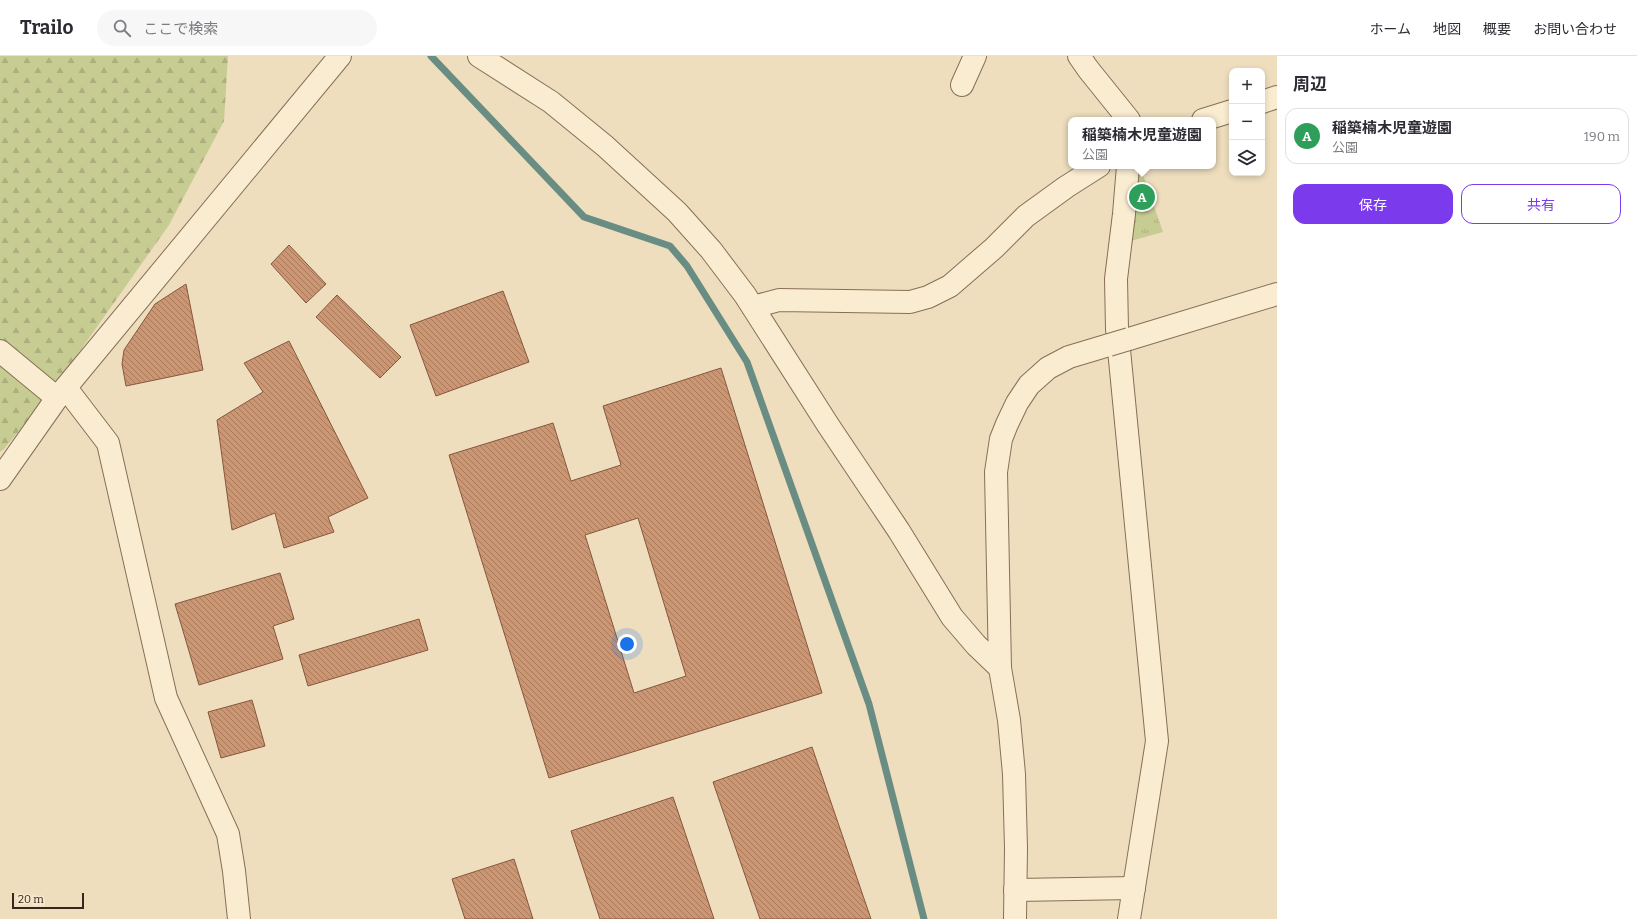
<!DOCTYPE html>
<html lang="ja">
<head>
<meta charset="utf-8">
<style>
  :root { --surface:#fff; --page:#f7f7f7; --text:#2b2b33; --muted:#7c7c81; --line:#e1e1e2; --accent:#7c3aed }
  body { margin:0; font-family:Bitter,"Noto Sans JP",serif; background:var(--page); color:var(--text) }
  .controls { position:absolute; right:12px; top:12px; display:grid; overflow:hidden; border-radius:8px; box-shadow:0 2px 6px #0003 }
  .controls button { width:36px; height:36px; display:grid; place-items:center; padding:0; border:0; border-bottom:1px solid var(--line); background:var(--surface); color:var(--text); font:20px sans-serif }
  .scale { position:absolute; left:12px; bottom:10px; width:72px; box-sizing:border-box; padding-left:4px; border:2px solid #36271c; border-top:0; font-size:11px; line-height:14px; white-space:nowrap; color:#36271c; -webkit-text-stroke:3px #f6e9ce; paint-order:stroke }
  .you { position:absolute; left:627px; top:588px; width:14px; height:14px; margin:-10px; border:3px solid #fff; border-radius:50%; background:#1a73e8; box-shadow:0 0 0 6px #1a73e833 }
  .badge { display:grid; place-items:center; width:26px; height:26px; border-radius:50%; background:var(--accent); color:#fff; font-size:13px; font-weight:700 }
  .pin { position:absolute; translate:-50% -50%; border:2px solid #fff; box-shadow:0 1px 4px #0006 }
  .popup { position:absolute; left:1068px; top:61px; width:148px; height:52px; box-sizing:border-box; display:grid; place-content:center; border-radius:8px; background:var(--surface); filter:drop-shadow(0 1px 3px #0005); font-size:13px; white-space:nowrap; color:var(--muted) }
  .popup b { font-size:15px; color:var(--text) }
  .popup::after { content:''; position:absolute; left:50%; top:100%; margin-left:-8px; border:8px solid transparent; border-top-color:var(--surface) }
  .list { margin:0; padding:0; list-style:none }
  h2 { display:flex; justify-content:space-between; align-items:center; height:52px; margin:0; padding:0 16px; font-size:17px }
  h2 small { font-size:13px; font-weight:400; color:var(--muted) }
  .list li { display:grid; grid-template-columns:26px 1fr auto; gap:12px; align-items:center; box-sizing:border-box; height:56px; margin:0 8px 8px; padding:0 8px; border:1px solid var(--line); border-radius:12px }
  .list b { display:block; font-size:15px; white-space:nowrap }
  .list p { margin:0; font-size:13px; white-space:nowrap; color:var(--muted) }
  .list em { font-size:13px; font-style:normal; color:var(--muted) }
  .actions { display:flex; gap:8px; padding:12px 16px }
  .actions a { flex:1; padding:9px 0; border:1px solid var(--accent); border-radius:12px; text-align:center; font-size:14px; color:var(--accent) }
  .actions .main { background:var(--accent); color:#fff }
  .icon { flex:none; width:22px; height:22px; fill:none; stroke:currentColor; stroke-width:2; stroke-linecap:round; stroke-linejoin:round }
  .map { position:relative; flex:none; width:1277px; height:863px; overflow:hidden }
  header { display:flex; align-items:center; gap:24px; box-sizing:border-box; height:56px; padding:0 20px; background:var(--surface); border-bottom:1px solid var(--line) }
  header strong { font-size:19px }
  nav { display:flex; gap:22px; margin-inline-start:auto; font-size:14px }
  .search { width:280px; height:36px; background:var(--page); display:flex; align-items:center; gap:10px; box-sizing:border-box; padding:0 14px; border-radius:22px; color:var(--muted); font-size:15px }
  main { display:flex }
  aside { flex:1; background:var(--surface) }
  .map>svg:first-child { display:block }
  .grass { fill:url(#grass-tufts) }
  .forest { fill:url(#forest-firs) }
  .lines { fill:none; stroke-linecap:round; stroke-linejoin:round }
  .stream { stroke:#698d83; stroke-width:7 }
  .building { fill:url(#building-back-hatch); stroke:#86573c; fill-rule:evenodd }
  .minor-casing { stroke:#876f57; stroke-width:24 }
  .minor { stroke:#f9ecd1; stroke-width:22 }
  .minor-bridge-casing { stroke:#876f57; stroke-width:24; stroke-linecap:butt }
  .minor-bridge { stroke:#f9ecd1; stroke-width:22 }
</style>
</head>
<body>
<header>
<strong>Trailo</strong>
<div class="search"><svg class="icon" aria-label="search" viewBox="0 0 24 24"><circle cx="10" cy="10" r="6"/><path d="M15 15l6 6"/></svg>ここで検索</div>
<nav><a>ホーム</a><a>地図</a><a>概要</a><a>お問い合わせ</a></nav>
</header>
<main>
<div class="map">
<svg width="1277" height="863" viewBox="0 0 1277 863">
  <defs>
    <pattern id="grass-tufts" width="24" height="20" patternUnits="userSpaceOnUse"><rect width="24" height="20" fill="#c7cc92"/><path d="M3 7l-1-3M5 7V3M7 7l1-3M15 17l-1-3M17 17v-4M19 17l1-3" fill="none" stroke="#acaf7d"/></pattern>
    <pattern id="forest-firs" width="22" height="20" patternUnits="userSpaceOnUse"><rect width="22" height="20" fill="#c7cc92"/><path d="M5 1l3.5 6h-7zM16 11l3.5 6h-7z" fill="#acaf7d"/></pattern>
    <pattern id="building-back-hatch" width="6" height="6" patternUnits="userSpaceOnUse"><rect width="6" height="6" fill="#cd9673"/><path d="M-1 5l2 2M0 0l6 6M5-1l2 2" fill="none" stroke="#a77a5e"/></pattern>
  </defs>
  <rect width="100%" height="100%" fill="#eedebe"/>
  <!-- grass -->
  <polygon class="grass" points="1136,110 1140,110 1163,176 1127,186"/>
  <!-- forest -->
  <polygon class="forest" points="0,0 228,0 224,65 169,169 48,340 4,393 0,396"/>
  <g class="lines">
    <!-- stream -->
    <polyline class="stream" points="431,0 584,161 670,190 687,210 747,306 869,648 924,863"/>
  </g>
  <!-- building -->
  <g class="building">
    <polygon points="289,189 326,228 306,247 271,208"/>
    <polygon points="186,228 203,314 126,330 122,308 124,294 155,248"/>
    <polygon points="503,235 529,306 436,340 410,269"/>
    <polygon points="337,239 401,301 380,322 316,261"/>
    <polygon points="289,285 368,442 328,461 334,476 284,492 275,457 232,474 217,364 263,336 244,307"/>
    <path d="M721,312L822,637L549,722L449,399L553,367L571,425L621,409L603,350ZM638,462L686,620L634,637L585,479Z"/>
    <polygon points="280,517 294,563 273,570 283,603 199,629 175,548"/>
    <polygon points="419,563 428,594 308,630 299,599"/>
    <polygon points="252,644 265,690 221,702 208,656"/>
    <polygon points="812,691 871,863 760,863 713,726"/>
    <polygon points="673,741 714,863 600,863 571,775"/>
    <polygon points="514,803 533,863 465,863 452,823"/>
  </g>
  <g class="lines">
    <defs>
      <g id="minor">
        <polyline points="479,0 551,46 605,90 677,156 711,194 745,239 828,369 899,475 952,561 976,589 1000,612"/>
        <polyline points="1079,0 1088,13 1129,64"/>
        <polyline points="962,29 975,0"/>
        <polyline points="1262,46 1277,41"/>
        <polyline points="1203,64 1232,55"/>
        <polyline points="1128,110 1124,158 1116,223 1117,273 1157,685 1129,863"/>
        <polyline points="753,251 779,244 910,246 928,241 950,230 994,192 1026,160 1066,131 1099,110"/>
        <polyline points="1129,283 1277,238"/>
        <polyline points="0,295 57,342"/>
        <polyline points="66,332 108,387 166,642 228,778 234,815 239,863"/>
        <polyline points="0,423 57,342 340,0"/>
        <polyline points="1015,834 1134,832"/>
        <polyline points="1015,863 1016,792 1014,718 1009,664 1000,612 996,416 1001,383 1007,368 1017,347 1029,329 1048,312 1069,301 1109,289"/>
      </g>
    </defs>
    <!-- minor casing -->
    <use href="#minor" class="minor-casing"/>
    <!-- minor -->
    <use href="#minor" class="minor"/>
    <defs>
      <polyline id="minor-bridge" points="1109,289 1129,283"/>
    </defs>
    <!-- minor-bridge casing -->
    <use href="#minor-bridge" class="minor-bridge-casing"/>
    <!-- minor-bridge -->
    <use href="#minor-bridge" class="minor-bridge"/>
  </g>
</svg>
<div class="controls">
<button>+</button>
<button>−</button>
<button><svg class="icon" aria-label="layers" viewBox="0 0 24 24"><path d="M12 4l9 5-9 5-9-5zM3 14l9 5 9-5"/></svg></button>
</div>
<div class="scale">20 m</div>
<div class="you"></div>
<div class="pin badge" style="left:1142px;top:141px;background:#2e9e5b">A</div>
<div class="popup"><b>稲築楠木児童遊園</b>公園</div>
</div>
<aside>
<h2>周辺<small></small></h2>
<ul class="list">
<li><span class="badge" style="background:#2e9e5b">A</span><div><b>稲築楠木児童遊園</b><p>公園</p></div><em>190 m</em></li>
</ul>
<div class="actions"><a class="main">保存</a><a>共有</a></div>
</aside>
</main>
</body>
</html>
